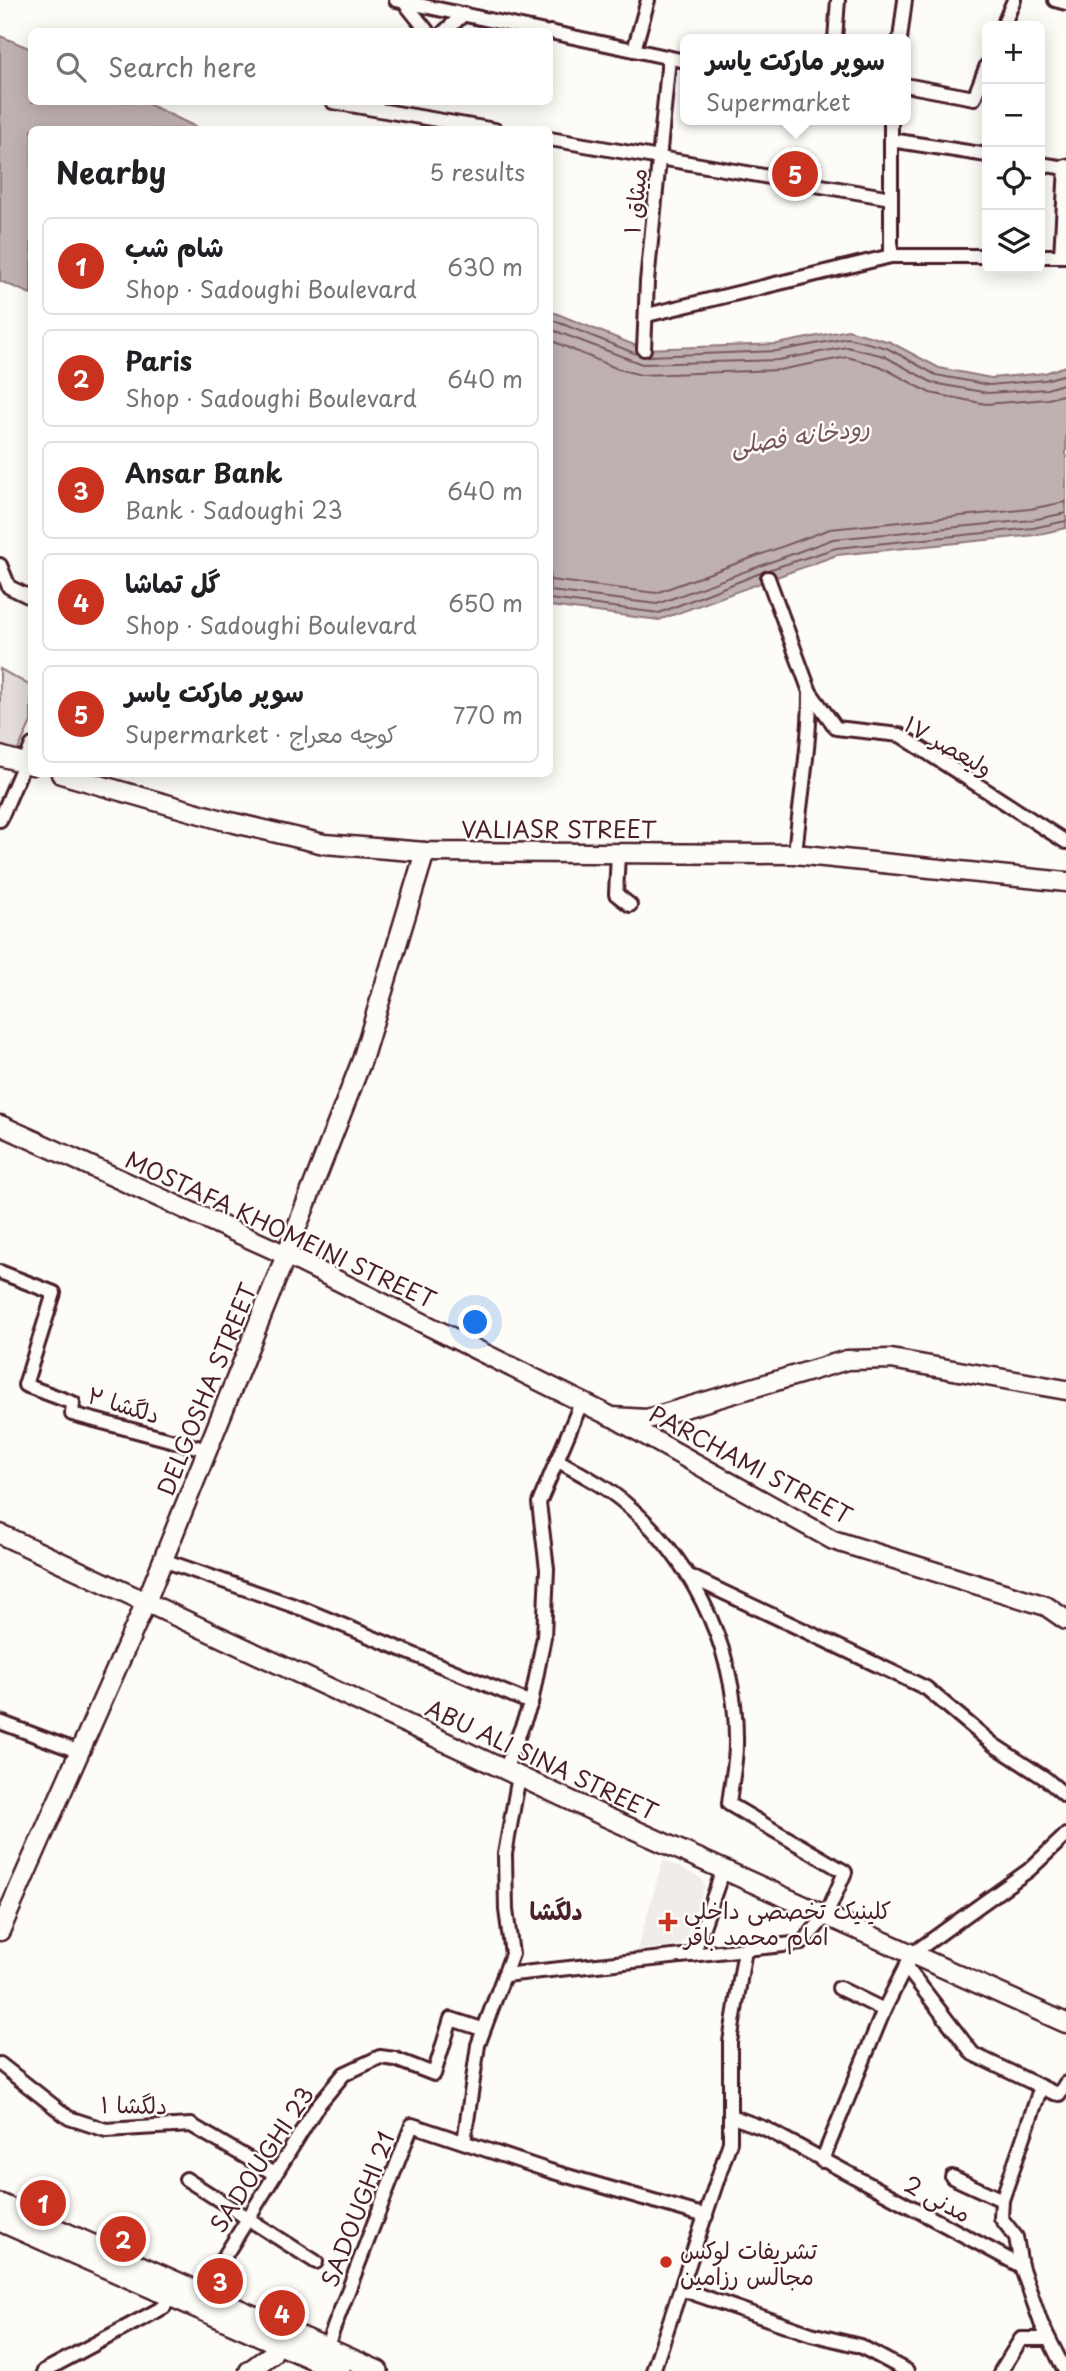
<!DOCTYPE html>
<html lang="en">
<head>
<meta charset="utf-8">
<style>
  :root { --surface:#fff; --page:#f2f2f2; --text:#202124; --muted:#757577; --line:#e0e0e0; --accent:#c8321e }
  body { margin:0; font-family:"Playpen Sans","Playpen Sans Arabic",sans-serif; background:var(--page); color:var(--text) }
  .controls { position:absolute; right:21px; top:21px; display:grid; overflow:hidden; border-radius:10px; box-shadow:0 4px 18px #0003 }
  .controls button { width:63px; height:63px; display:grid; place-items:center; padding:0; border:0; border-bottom:2px solid var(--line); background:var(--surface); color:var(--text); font:35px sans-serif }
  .you { position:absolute; left:476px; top:1323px; width:24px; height:24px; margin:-18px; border:5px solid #fff; border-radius:50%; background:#1a73e8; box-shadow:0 0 0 10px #1a73e833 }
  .badge { display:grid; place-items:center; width:46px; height:46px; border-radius:50%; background:var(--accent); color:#fff; font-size:23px; font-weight:700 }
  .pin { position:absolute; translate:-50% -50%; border:4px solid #fff; box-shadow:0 2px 7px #0006 }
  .popup { position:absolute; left:680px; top:34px; width:231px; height:91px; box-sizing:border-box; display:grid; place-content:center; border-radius:10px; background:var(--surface); filter:drop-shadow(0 2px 5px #0005); font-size:23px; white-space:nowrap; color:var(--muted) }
  .popup b { font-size:26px; color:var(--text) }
  .popup::after { content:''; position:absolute; left:50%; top:100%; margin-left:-14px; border:14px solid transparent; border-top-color:var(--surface) }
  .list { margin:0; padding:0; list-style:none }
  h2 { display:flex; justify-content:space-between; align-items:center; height:91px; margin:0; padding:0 28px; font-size:30px }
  h2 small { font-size:23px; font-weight:400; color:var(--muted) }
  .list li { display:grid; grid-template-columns:46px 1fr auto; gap:21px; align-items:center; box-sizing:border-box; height:98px; margin:0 14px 14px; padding:0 14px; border:2px solid var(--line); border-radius:10px }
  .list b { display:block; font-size:26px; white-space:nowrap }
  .list p { margin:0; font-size:23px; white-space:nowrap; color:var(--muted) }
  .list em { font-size:23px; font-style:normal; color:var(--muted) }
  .icon { flex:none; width:38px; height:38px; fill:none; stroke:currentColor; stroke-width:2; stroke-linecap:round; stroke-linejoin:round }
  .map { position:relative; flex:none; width:1066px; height:2371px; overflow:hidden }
  .search { position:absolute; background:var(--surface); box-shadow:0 4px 18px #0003; left:28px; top:28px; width:525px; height:77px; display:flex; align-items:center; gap:18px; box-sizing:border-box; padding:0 24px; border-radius:10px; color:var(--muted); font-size:26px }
  .panel { position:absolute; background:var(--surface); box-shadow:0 4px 18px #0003; left:28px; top:126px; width:525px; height:651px; border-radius:10px }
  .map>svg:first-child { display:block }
  .built { fill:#f0ece8 }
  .green { fill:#e3dcda; stroke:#967e82; stroke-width:2 }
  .water { fill:#c0b1b1; stroke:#91777b; stroke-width:2 }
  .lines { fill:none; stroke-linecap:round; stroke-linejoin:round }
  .shore { stroke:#795961; stroke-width:2 }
  .street-casing { stroke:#4a1f2b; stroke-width:18 }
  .secondary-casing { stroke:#4a1f2b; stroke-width:23 }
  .primary-casing { stroke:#4a1f2b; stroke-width:24 }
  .street { stroke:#fdfcf7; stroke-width:12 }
  .secondary { stroke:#fdfcf7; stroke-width:18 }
  .primary { stroke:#fdfcf7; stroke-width:19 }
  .poi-dot { fill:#c8321e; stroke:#fdfcf7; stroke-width:2.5 }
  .labels { text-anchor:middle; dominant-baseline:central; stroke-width:5; stroke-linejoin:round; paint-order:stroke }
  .street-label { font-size:23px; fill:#4a1f2b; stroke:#fdfcf7 }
  .poi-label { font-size:23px; fill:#4a1f2b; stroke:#fdfcf7; text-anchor:start }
  .water-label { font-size:24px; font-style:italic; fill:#73525a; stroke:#fdfcf7 }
  .neighbourhood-label { font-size:24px; font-weight:bold; fill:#4a1f2b; stroke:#fdfcf7 }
</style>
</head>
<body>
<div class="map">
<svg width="1066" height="2371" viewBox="0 0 1066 2371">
  <rect width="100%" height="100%" fill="#fdfcf7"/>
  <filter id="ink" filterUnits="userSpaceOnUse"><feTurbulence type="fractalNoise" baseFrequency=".0143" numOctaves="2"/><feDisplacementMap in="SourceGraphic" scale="14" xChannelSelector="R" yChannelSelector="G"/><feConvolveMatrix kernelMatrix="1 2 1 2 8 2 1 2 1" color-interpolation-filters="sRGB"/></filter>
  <g filter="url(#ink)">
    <!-- built -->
    <polygon class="built" points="663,1860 701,1878 705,1886 684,1942 679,1946 637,1950"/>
    <!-- green -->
    <polygon class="green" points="0,669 31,686 31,722 17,752 0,747"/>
    <!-- water -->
    <g class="water">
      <polygon points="0,36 31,49 32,102 144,102 200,129 32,130 31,294 0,281"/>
      <polygon points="550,311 644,349 777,344 848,330 890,342 939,368 991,378 1045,373 1066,366 1066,528 1035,535 837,555 659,620 550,606"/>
    </g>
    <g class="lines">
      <!-- shore -->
      <g class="shore">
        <polyline points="550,319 639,355"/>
        <polyline points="550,329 642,364 778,360 847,347 884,356 933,383 988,393 1047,389 1066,383"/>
        <polyline points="550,340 618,369 641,375 779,370 847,357 880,366 930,393 986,404 1048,399 1066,394"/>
        <polyline points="648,356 777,351 848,338 887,348 936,375 989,385 1045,380 1066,374"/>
        <polyline points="768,570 836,548 1033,528 1066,521"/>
        <polyline points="550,580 656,593 830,529 1030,509 1066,502"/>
        <polyline points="550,591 657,604 833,539 1032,520 1066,513"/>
        <polyline points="550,599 659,613 763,572"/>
      </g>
      <defs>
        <g id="street">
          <polyline points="396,0 545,32"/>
          <polyline points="1055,0 1066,3"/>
          <polyline points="404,2 428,32"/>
          <polyline points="1003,26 1014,0"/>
          <polyline points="444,32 464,14"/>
          <polyline points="550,32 685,61"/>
          <polyline points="835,39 838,0"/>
          <polyline points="900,39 905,0"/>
          <polyline points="634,50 648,0"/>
          <polyline points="905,85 974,98 987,65"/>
          <polyline points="333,102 495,130"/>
          <polyline points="891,120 891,256"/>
          <polyline points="550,139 891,198"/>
          <polyline points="891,140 987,155"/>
          <polyline points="1040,164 1066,168"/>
          <polyline points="1040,256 1066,256"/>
          <polyline points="1061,256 1066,166"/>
          <polyline points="647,315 891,256 987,256"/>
          <polyline points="644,349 647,282 669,58"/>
          <polyline points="0,565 9,587 32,598"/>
          <polyline points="768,578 810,692"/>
          <polyline points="0,820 32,745"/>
          <polyline points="618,853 616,894 630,905"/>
          <path d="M795,854C800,800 810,746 810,692L836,728L900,735L1066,842"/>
          <polyline points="0,1272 54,1293 25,1385 73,1403 72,1414 208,1450"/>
          <polyline points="163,1560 306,1610 531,1703"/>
          <polyline points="689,1576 926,1688 994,1745 1046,1779 1066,1796"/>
          <polyline points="0,1722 80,1752"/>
          <polyline points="505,1770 531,1703 544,1637 547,1569 539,1503 582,1401"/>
          <polyline points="693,1955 723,1870"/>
          <polyline points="906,1967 973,2054 1054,2093 1059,2094 1066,2083"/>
          <path d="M504,1975L802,1943L826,1916L845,1872L729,1804C731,1784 736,1764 736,1745C738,1647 688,1547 608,1490C592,1479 574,1470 557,1460"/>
          <polyline points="839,1988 884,2010"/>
          <polyline points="0,2064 69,2118 106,2130 191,2125 275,2174"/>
          <polyline points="733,2117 766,2129 1021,2266 1041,2323 1065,2371"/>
          <polyline points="464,2142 478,2045 512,1954 506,1910 505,1854 519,1776"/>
          <polyline points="822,2161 884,2010 912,1954 1029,1870 1066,1835"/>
          <polyline points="952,2177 1002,2200"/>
          <polyline points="186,2179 316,2262"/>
          <polyline points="1021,2266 1016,2237 1001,2218 1002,2200 1041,2087"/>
          <polyline points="681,2289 811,2334 860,2346 907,2371"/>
          <polyline points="202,2293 318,2105 344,2074 380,2057 395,2059 434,2074 451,2019 482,2029"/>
          <polyline points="326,2348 412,2125 550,2171 706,2216"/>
          <polyline points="44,2371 164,2307 169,2296"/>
          <polyline points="653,2371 730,2142 730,2042 745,1949"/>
          <polyline points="1001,2371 1021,2339 1048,2339"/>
        </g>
        <g id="secondary">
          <polyline points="0,756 32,765"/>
          <polyline points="61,774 222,820 324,844 425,852 795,854 1066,882"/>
          <polyline points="0,1125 286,1255 612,1417 647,1419 847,1360 891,1359 1066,1390"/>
          <polyline points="618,1420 833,1540 1046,1606 1066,1620"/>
          <polyline points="0,1534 606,1817 1066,2023"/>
          <polyline points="0,1931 146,1602 286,1255 362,1060 425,852"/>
          <polyline points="249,2371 272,2354 277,2343"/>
        </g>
        <g id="primary">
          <polyline points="0,2204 378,2371"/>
          <polyline points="0,2221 340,2371"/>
        </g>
      </defs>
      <!-- street casing -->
      <use href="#street" class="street-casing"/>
      <!-- secondary casing -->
      <use href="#secondary" class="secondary-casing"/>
      <!-- primary casing -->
      <use href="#primary" class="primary-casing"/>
      <!-- street -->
      <use href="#street" class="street"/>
      <!-- secondary -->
      <use href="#secondary" class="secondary"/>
      <!-- primary -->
      <use href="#primary" class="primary"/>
    </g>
  </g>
  <!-- markers -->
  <g class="poi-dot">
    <path d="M664.5 1911.5h7v7h7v7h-7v7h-7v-7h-7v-7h7z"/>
    <circle cx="666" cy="2262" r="7"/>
  </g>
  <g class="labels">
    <!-- street labels -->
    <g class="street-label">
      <text transform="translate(634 201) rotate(-84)">میثاق ۱</text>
      <text transform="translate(949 745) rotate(30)">ولیعصر ۱۷</text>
      <text x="559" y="828">VALIASR STREET</text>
      <text transform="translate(281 1229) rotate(25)">MOSTAFA KHOMEINI STREET</text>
      <text transform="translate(206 1389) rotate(-68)">DELGOSHA STREET</text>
      <text transform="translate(124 1404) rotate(17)">دلگشا ۲</text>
      <text transform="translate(751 1464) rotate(28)">PARCHAMI STREET</text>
      <text transform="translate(542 1759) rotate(25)">ABU ALI SINA STREET</text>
      <text transform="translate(134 2104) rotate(1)">دلگشا ۱</text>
      <text transform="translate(261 2159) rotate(-57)">SADOUGHI 23</text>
      <text transform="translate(938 2198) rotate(28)">مدنی 2</text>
      <text transform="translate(357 2209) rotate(-69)">SADOUGHI 21</text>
    </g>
    <!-- poi labels -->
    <g class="poi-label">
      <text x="684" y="1909">کلینیک تخصصی داخلی<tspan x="684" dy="26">امام محمد باقر</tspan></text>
      <text x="680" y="2249">تشریفات لوکس<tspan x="680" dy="26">مجالس رزامین</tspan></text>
    </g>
    <!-- water labels -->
    <g class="water-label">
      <text transform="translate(800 435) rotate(-8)">رودخانه فصلی</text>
    </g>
    <!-- neighbourhood labels -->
    <g class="neighbourhood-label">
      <text x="556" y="1910">دلگشا</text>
    </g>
  </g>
</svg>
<div class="controls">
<button>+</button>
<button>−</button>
<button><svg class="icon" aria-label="locate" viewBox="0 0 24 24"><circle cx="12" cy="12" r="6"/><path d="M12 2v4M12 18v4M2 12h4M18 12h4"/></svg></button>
<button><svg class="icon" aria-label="layers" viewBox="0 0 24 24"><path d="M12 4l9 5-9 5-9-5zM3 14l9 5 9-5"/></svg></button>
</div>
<div class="you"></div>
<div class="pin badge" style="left:43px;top:2203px">1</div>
<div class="pin badge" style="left:123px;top:2239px">2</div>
<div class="pin badge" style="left:220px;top:2281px">3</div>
<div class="pin badge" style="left:282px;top:2313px">4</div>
<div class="pin badge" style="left:795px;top:174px">5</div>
<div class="popup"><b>سوپر مارکت یاسر</b>Supermarket</div>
<div class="search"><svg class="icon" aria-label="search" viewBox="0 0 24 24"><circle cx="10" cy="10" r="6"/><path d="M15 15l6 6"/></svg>Search here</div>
<section class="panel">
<h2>Nearby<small>5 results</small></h2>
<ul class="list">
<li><span class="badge">1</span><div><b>شام شب</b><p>Shop · Sadoughi Boulevard</p></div><em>630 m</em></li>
<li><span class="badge">2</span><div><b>Paris</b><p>Shop · Sadoughi Boulevard</p></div><em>640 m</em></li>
<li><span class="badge">3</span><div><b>Ansar Bank</b><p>Bank · Sadoughi 23</p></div><em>640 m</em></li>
<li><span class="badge">4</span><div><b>گل تماشا</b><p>Shop · Sadoughi Boulevard</p></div><em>650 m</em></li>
<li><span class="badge">5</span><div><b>سوپر مارکت یاسر</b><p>Supermarket · کوچه معراج</p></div><em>770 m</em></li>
</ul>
</section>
</div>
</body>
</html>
